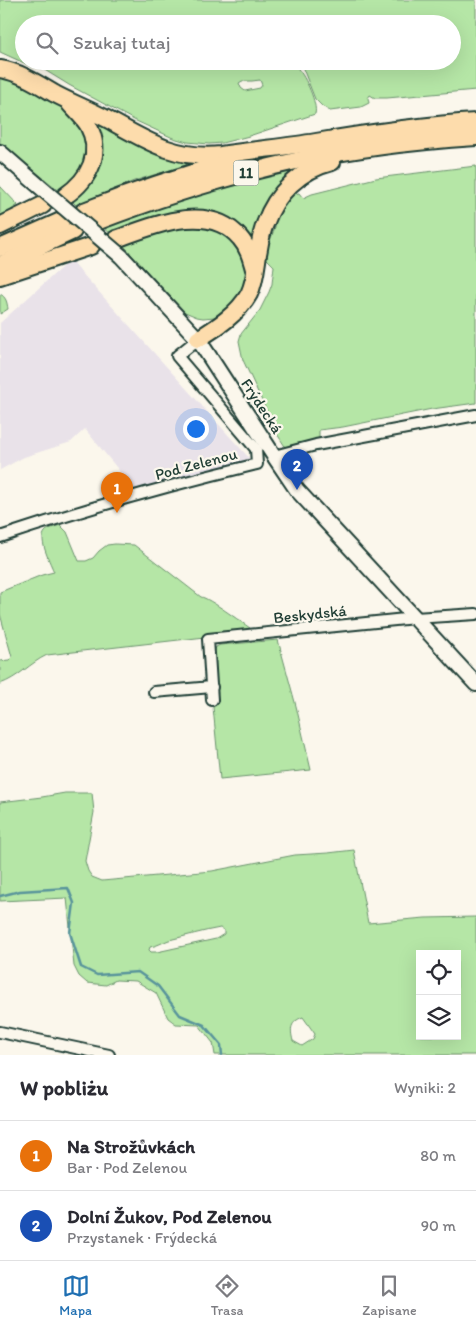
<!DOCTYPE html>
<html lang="pl">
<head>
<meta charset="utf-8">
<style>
  :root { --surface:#fff; --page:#f2f2f3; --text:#2b2b33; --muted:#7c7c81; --line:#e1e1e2; --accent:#1f6fb2 }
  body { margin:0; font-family:Itim,sans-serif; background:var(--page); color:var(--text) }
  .controls { position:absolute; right:15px; bottom:15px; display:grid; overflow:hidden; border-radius:0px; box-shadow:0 5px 20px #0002 }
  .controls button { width:45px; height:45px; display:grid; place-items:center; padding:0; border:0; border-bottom:1px solid var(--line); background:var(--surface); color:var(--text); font:25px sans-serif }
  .you { position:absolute; left:195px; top:428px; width:18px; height:18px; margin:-12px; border:4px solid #fff; border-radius:50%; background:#1a73e8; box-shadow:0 0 0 8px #1a73e833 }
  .badge { display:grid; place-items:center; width:32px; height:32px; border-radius:50%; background:var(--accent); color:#fff; font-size:16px; font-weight:700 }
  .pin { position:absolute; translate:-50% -41px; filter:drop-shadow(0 1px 2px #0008) }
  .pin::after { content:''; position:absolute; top:26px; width:18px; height:15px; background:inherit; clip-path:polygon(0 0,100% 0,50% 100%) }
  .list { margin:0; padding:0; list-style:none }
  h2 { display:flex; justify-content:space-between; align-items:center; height:65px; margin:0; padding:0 20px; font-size:21px }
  h2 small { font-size:16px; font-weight:400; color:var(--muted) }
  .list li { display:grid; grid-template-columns:32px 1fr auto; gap:15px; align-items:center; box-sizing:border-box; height:70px; padding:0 20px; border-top:1px solid var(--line) }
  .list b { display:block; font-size:19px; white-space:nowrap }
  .list p { margin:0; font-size:16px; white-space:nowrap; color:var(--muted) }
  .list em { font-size:16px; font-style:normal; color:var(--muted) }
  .icon { flex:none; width:28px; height:28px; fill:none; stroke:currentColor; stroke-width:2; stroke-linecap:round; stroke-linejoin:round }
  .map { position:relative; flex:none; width:476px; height:1055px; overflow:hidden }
  .search { position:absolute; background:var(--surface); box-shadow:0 5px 20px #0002; left:15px; right:15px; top:15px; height:55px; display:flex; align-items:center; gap:12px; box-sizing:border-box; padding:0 18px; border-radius:28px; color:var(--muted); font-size:19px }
  .sheet { height:205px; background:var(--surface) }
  nav { display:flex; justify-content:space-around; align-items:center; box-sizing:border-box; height:70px; border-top:1px solid var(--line); background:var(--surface); font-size:14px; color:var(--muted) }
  nav a { display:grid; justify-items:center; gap:2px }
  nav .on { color:var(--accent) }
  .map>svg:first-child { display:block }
  .built { fill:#e9e2e9 }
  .green { fill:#b5e6a6; stroke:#6a926d; fill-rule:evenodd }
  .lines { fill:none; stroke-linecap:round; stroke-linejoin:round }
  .stream { stroke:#59949b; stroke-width:2.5 }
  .minor-casing { stroke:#1f3d34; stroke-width:14 }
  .secondary-casing { stroke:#1f3d34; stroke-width:18 }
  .trunk-casing { stroke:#1f3d34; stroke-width:20 }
  .minor { stroke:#fbf7ec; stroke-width:10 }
  .secondary { stroke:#fbf7ec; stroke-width:14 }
  .trunk { stroke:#fddcac; stroke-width:16 }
  .secondary-bridge-casing { stroke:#1f3d34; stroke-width:18; stroke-linecap:butt }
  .secondary-bridge { stroke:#fbf7ec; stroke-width:14 }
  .labels { text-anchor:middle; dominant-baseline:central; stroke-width:4.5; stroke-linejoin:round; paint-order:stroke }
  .shield { fill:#fbf7ec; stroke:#61756b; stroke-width:1 }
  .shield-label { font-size:15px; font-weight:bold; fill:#1f3d34 }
  .street-label { font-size:16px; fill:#1f3d34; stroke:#fbf7ec }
</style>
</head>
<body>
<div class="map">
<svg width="476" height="1055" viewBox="0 0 476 1055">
  <rect width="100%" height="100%" fill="#fbf7ec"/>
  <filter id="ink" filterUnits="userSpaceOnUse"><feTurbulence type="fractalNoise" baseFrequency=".02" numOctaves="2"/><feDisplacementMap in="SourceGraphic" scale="10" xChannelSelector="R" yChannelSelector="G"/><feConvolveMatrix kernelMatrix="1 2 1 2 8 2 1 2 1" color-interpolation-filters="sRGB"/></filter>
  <g filter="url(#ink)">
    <!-- built -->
    <polygon class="built" points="70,260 250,459 135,490 85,429 71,442 24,457 0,470 0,323"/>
    <!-- green -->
    <g class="green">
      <path d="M0,0H476V90L387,98H375L370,95L368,98L369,103L361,107L330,111L322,106L315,99L300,61H452V24H24V61H300L298,63V69C305,76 318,104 315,114L249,136L222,143L209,144L187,142L173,138L134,120L69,85L43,69L33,67L0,52ZM260,80L262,85L260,88L245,91L241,88L239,83L242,81H252Z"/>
      <polygon points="0,77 11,78 69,109 82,123 89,159 62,193 0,143"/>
      <polygon points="89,116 196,162 134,181 76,205 70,199 88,183"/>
      <polygon points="476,166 476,403 432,409 343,427 319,430 319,440 286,448 272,426 275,424 269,416 243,360 239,341 241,334 260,310 269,292 272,284 274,266 266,258 267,249 275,227 276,213 290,195 299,193 303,198 312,194 376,178"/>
      <polygon points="302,168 255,247 231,221 111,234 103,227 160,207 244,181"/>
      <polygon points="0,186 18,205 11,210 15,215 0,223"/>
      <polygon points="213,224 245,251 248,278 239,297 228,308 215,317 203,318 197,317 185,312 130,253 130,252 119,241 171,225"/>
      <path d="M0,294C6,297 7,302 8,309L0,314Z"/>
      <path d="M60,525L67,532L79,561H86L93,558L99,551L107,545L115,544L134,545L201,597C209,598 241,622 250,628L249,632L47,655C30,663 18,678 0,684V661L9,660L12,657L0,614V592L42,575L54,572C51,564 38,540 45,532C48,528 56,527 60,525Z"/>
      <polygon points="278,640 296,706 311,770 220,779 213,707 218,702 214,653 216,647 220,645"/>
      <path d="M65,793H92L94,812L85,861L88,871L92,877L102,881L212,871L295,855L328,853L354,850L368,923L425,918L476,917V1055H215L213,1043L199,1025L176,1024L168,1018L156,993L136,981L116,980L106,985L87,983L79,976L74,966L67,898L0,901V802L42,797ZM220,928L224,930V934L216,939L157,952H151L149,950L150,947C157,946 163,942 169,940C186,936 203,931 220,928ZM420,954H457V1036H420ZM303,1017L315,1034L313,1039L302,1046L293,1041C290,1029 290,1022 303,1017Z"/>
    </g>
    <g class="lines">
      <!-- stream -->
      <polyline class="stream" points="0,896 20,891 68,888 74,903 70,933 81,967 97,975 138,972 158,986 180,1015 204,1025 221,1045 222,1055"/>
      <defs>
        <g id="minor">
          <polyline points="274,456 316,445 476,415"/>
          <path d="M0,537C84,509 170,485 257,464L256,449L177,356L198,339"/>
          <polyline points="154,692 212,687"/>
          <polyline points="212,700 208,639 415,618 476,614"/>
          <polyline points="0,1032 109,1055"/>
        </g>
        <g id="secondary">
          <polyline points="0,152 39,186"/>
          <polyline points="121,256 198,339 274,456 297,490 476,684"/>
        </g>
        <g id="trunk">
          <path d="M0,69C20,72 38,84 55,94C72,103 90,110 107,119C145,140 175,160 221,155C253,150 285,147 316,142C369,133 422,125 476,122"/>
          <path d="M65,196C90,179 103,153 88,125C83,117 76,111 70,104"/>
          <path d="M84,211C132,192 180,176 230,162"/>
          <path d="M96,222C161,197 227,176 296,161C355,148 416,141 476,137"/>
          <polyline points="0,226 43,205"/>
          <path d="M116,239C153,226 209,201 240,238C248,247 251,258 254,269"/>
          <polyline points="0,248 61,221"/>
          <polyline points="0,265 73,231"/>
          <polyline points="0,276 91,246"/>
          <path d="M198,339C216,328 238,314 249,294C255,282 256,267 258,254C260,244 261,233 265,224C276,193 300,170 332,162"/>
        </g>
      </defs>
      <!-- minor casing -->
      <use href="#minor" class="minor-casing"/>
      <!-- secondary casing -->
      <use href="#secondary" class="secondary-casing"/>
      <!-- trunk casing -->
      <use href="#trunk" class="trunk-casing"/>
      <!-- minor -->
      <use href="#minor" class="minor"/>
      <!-- secondary -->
      <use href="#secondary" class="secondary"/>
      <!-- trunk -->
      <use href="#trunk" class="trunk"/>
      <defs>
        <polyline id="secondary-bridge" points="39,186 121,256"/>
      </defs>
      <!-- secondary-bridge casing -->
      <use href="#secondary-bridge" class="secondary-bridge-casing"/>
      <!-- secondary-bridge -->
      <use href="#secondary-bridge" class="secondary-bridge"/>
    </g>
  </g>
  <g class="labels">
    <!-- shield labels -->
    <rect class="shield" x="233.5" y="160.5" width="25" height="25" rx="4"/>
    <g class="shield-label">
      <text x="246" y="173">11</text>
    </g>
    <!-- street labels -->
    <g class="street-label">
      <text transform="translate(262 406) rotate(57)">Frýdecká</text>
      <text transform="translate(196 464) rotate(-15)">Pod Zelenou</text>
      <text transform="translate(310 614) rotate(-6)">Beskydská</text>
    </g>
  </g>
</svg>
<div class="controls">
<button><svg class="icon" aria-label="locate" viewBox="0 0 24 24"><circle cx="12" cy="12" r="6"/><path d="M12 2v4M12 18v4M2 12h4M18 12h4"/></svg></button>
<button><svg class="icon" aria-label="layers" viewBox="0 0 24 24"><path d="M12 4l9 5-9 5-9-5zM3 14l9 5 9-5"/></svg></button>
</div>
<div class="you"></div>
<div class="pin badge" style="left:117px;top:513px;background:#e8710a">1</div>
<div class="pin badge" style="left:297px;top:490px;background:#1a4fb4">2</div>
<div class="search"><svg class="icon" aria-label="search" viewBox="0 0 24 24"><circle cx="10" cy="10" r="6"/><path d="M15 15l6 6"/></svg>Szukaj tutaj</div>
</div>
<section class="sheet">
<h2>W pobliżu<small>Wyniki: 2</small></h2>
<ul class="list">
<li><span class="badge" style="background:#e8710a">1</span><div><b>Na Strožůvkách</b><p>Bar · Pod Zelenou</p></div><em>80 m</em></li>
<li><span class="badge" style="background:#1a4fb4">2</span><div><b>Dolní Žukov, Pod Zelenou</b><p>Przystanek · Frýdecká</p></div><em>90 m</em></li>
</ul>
</section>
<nav>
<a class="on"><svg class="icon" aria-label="map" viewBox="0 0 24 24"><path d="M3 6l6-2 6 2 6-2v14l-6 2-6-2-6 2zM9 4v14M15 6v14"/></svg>Mapa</a>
<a><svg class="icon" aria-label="directions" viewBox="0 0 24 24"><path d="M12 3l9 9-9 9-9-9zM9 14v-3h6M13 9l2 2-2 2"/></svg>Trasa</a>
<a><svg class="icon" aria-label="saved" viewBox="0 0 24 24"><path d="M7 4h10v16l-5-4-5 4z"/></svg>Zapisane</a>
</nav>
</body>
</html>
